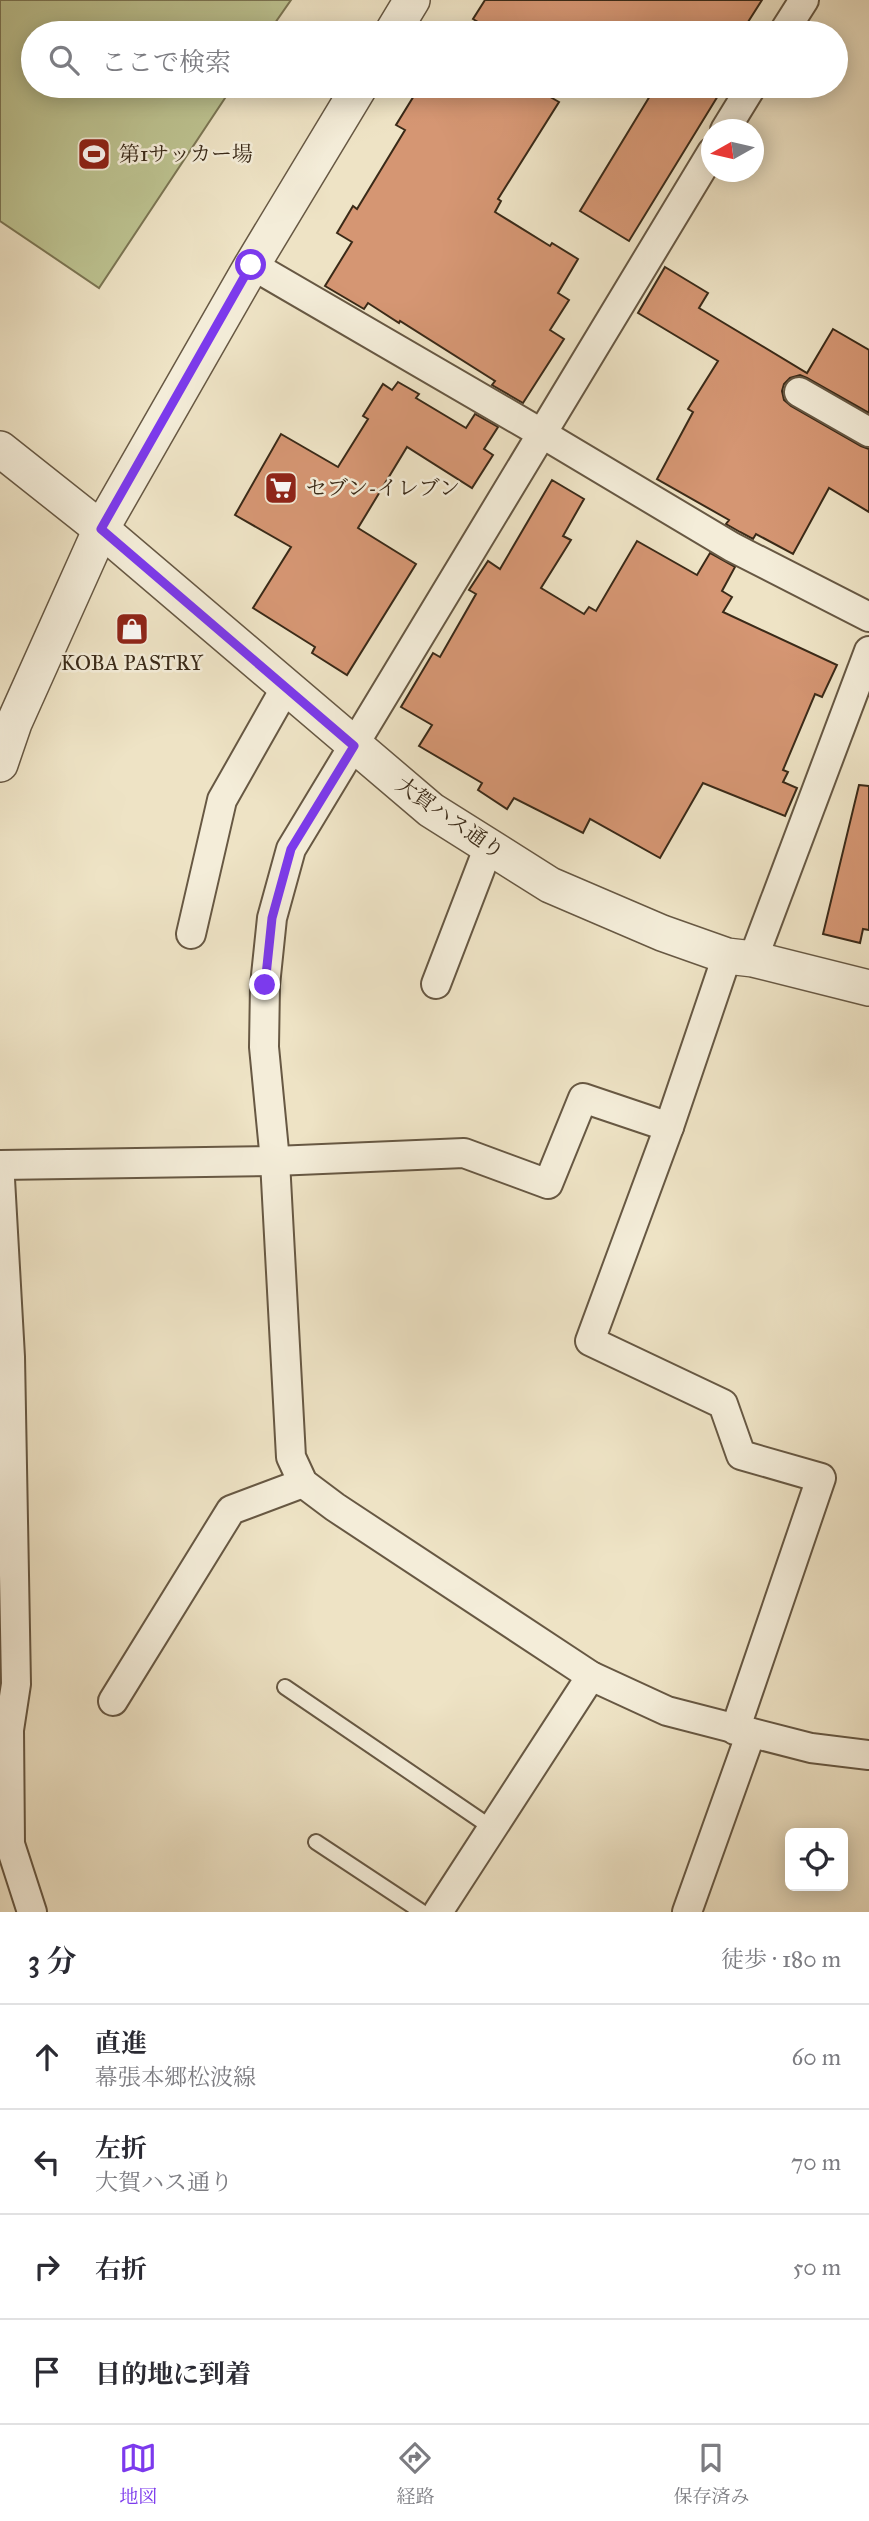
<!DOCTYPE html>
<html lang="ja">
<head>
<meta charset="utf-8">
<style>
  :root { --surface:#fff; --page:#f2f2f3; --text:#2b2b33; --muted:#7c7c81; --line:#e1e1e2; --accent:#7c3aed }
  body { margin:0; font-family:"IM FELL Great Primer","Noto Serif JP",serif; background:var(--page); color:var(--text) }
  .controls { position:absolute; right:21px; bottom:21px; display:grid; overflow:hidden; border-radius:10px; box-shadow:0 4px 18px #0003 }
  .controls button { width:63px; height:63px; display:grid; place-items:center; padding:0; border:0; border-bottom:2px solid var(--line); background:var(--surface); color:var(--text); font:35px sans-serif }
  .compass { position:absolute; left:701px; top:119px; width:63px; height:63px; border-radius:50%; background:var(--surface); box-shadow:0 4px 18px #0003; rotate:262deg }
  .stop { position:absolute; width:21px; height:21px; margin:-16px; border:5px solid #7c3aed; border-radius:50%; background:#fff }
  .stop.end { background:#7c3aed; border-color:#fff; box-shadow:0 2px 7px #0008 }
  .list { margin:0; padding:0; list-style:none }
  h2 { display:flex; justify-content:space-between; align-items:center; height:91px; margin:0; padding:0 28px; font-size:30px }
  h2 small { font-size:23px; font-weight:400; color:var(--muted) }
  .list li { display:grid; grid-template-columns:46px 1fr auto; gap:21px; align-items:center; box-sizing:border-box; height:105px; padding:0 28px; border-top:2px solid var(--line) }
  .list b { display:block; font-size:26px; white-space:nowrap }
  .list p { margin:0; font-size:23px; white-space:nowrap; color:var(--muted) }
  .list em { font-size:23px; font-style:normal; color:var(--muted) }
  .icon { flex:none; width:38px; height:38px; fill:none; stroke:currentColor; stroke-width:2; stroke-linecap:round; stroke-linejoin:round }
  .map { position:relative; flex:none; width:869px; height:1912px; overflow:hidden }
  .search { position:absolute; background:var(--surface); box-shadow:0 4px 18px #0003; left:21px; right:21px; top:21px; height:77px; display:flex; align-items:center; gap:18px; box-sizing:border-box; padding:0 24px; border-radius:38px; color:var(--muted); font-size:26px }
  .sheet { height:511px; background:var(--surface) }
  nav { display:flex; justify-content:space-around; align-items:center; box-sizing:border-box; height:98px; border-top:2px solid var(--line); background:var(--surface); font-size:19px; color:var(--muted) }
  nav a { display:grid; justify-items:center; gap:4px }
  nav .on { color:var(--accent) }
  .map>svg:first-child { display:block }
  .garden { fill:#bdc391; stroke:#7c7654; stroke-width:2 }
  .building { fill:#d59673; stroke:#3a2a18; stroke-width:2 }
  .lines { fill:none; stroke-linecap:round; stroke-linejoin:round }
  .service-casing { stroke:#675843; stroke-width:18 }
  .minor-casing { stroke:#675843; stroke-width:32 }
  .tertiary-casing { stroke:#675843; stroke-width:38 }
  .service { stroke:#f4edd9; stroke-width:14 }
  .minor { stroke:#f4edd9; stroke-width:28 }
  .tertiary { stroke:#f4edd9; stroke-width:35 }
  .route { stroke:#7c3aed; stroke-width:9 }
  .labels { text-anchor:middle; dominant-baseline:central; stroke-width:5; stroke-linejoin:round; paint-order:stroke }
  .poi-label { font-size:21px; fill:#3a2a18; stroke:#f4edd9; text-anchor:start }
  .street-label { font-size:21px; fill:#3a2a18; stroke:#f4edd9 }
</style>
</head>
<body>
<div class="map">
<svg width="869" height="1912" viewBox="0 0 869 1912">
  <rect width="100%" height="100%" fill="#eee3c5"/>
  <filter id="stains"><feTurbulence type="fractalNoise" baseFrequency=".00286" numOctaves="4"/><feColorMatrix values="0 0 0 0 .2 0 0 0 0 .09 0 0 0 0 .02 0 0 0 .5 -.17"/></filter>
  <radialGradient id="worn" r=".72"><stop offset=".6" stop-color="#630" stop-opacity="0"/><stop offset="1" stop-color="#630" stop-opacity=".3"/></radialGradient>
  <!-- garden -->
  <polygon class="garden" points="0,0 291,0 268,33 33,33 33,86 233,86 99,288 0,221"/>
  <!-- building -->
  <g class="building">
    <polygon points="485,0 762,0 741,33 497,33 473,19"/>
    <polygon points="420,86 531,86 559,102 498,199 501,201 495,212 550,246 552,243 578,259 558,293 569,300 550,330 564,339 523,403 492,385 495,381 400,321 399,323 368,303 364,309 325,286 352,242 337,233 353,206 357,209 405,130 396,125"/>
    <polygon points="656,86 724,86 629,241 580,211"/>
    <polygon points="665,267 708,293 699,308 807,373 833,329 869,350 869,413 807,378 800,375 790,378 784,384 782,391 784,400 791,406 861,446 869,449 869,512 829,488 793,554 756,534 753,539 740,532 726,524 729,520 657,479 693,412 688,409 718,361 638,313"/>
    <polygon points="398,382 419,394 416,398 466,428 475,414 498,427 484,449 493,455 472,488 407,447 358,528 416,564 347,675 312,653 315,647 253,608 291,547 235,515 281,434 338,467 368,419 363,416 383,384 392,390"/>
    <polygon points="552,480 584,499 563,536 571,540 541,588 584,614 589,607 596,611 637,541 697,575 710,553 735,567 722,591 732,597 723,612 837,665 822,697 815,694 783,770 788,772 783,782 797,788 785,816 703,783 660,858 590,819 583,833 514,798 507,809 478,790 482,783 419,746 432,725 401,707 433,653 440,657 476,594 469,590 488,561 500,569"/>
    <polygon points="859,785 869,786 869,930 863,929 860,943 823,934"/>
  </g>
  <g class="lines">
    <defs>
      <g id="service">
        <polyline points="285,1687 492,1828"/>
        <polyline points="316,1842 422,1912"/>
      </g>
      <g id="minor">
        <polyline points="783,33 804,0"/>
        <polyline points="725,130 752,86"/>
        <polyline points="712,152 291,849 272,918 265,985 264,1047 275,1161 291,1457 303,1483 335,1507 591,1676 667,1711 811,1748 869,1755"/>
        <polyline points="252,265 541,433 732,547 869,617"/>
        <polyline points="799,392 869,432"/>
        <polyline points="191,934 222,800 286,687"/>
        <polyline points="727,956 669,1127 590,1341 723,1404 741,1455 821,1478 735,1730"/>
        <polyline points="753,959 869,651"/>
        <polyline points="436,984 489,846"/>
        <polyline points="0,1165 275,1161 464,1153 548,1184 583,1098 669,1127"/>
        <polyline points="0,1179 10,1357 16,1684 9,1730 10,1844 32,1912"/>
        <polyline points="113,1701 231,1510 303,1483"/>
        <polyline points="438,1912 591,1676"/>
        <polyline points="687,1912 751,1733"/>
      </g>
      <g id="tertiary">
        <polyline points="392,33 412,0"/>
        <polyline points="0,449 101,529 431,810 550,885 662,933 727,956 753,959 869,988"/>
        <polyline points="0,764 14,723 101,529 252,265 360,86"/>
      </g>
    </defs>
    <!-- service casing -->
    <use href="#service" class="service-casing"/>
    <!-- minor casing -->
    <use href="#minor" class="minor-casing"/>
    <!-- tertiary casing -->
    <use href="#tertiary" class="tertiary-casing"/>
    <!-- service -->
    <use href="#service" class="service"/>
    <!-- minor -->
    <use href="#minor" class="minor"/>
    <!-- tertiary -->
    <use href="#tertiary" class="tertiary"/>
  </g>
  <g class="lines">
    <!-- route -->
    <polyline class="route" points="251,265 101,529 354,746 291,849 272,918 265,985"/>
  </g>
  <!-- icons -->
  <defs>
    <symbol id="stadium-square" viewBox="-11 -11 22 22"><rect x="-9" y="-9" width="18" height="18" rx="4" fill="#8f2418" stroke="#f4edd9"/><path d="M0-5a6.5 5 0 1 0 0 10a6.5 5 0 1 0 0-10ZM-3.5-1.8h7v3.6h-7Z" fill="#fff"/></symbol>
    <symbol id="supermarket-square" viewBox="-11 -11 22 22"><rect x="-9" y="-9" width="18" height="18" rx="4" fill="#8f2418" stroke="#f4edd9"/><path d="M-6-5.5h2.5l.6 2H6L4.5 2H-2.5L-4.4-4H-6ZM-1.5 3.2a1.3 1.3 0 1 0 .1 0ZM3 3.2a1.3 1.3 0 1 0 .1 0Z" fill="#fff"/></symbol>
    <symbol id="shop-square" viewBox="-11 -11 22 22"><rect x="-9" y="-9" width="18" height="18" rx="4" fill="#8f2418" stroke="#f4edd9"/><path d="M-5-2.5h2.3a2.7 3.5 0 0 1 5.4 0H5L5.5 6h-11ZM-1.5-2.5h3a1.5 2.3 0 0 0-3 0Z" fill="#fff"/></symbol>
  </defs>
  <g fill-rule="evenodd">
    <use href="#stadium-square" x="75" y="135" width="38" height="38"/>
    <use href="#supermarket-square" x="262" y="469" width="38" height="38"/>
    <use href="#shop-square" x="113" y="610" width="38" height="38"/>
  </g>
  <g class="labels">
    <!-- poi labels -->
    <g class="poi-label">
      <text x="119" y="154">第1サッカー場</text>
      <text x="306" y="488">セブン-イレブン</text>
      <text x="132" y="663" text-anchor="middle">KOBA PASTRY</text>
    </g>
    <!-- street labels -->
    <g class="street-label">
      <text transform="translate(450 818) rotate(35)">大賀ハス通り</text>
    </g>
  </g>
  <rect width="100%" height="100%" filter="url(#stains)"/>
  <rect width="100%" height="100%" fill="url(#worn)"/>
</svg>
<div class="controls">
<button><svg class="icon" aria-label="locate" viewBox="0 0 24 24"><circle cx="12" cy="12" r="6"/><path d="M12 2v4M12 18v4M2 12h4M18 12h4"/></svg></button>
</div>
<svg class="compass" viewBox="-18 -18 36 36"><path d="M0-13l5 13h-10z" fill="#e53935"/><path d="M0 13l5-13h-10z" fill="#7c7c81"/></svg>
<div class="stop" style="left:251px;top:265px"></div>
<div class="stop end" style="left:265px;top:985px"></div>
<div class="search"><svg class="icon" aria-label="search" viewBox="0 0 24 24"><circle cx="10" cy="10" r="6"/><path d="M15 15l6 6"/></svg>ここで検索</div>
</div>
<section class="sheet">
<h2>3 分<small>徒歩 · 180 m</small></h2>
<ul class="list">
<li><svg class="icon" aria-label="ahead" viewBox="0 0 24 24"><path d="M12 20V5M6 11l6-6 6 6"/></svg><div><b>直進</b><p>幕張本郷松波線</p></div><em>60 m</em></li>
<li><svg class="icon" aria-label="left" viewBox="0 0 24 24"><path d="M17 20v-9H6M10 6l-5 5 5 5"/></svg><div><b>左折</b><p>大賀ハス通り</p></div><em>70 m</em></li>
<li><svg class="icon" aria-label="right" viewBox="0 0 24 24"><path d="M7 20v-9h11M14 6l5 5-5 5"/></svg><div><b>右折</b></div><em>50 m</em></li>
<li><svg class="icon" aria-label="arrive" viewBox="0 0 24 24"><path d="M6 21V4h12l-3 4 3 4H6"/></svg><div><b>目的地に到着</b></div></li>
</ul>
</section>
<nav>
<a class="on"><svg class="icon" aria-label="map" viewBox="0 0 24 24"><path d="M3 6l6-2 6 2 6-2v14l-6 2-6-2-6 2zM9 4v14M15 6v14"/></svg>地図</a>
<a><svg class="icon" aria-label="directions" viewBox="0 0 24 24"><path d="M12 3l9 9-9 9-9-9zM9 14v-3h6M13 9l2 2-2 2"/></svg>経路</a>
<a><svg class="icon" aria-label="saved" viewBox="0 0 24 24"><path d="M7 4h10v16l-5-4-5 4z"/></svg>保存済み</a>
</nav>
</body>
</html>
